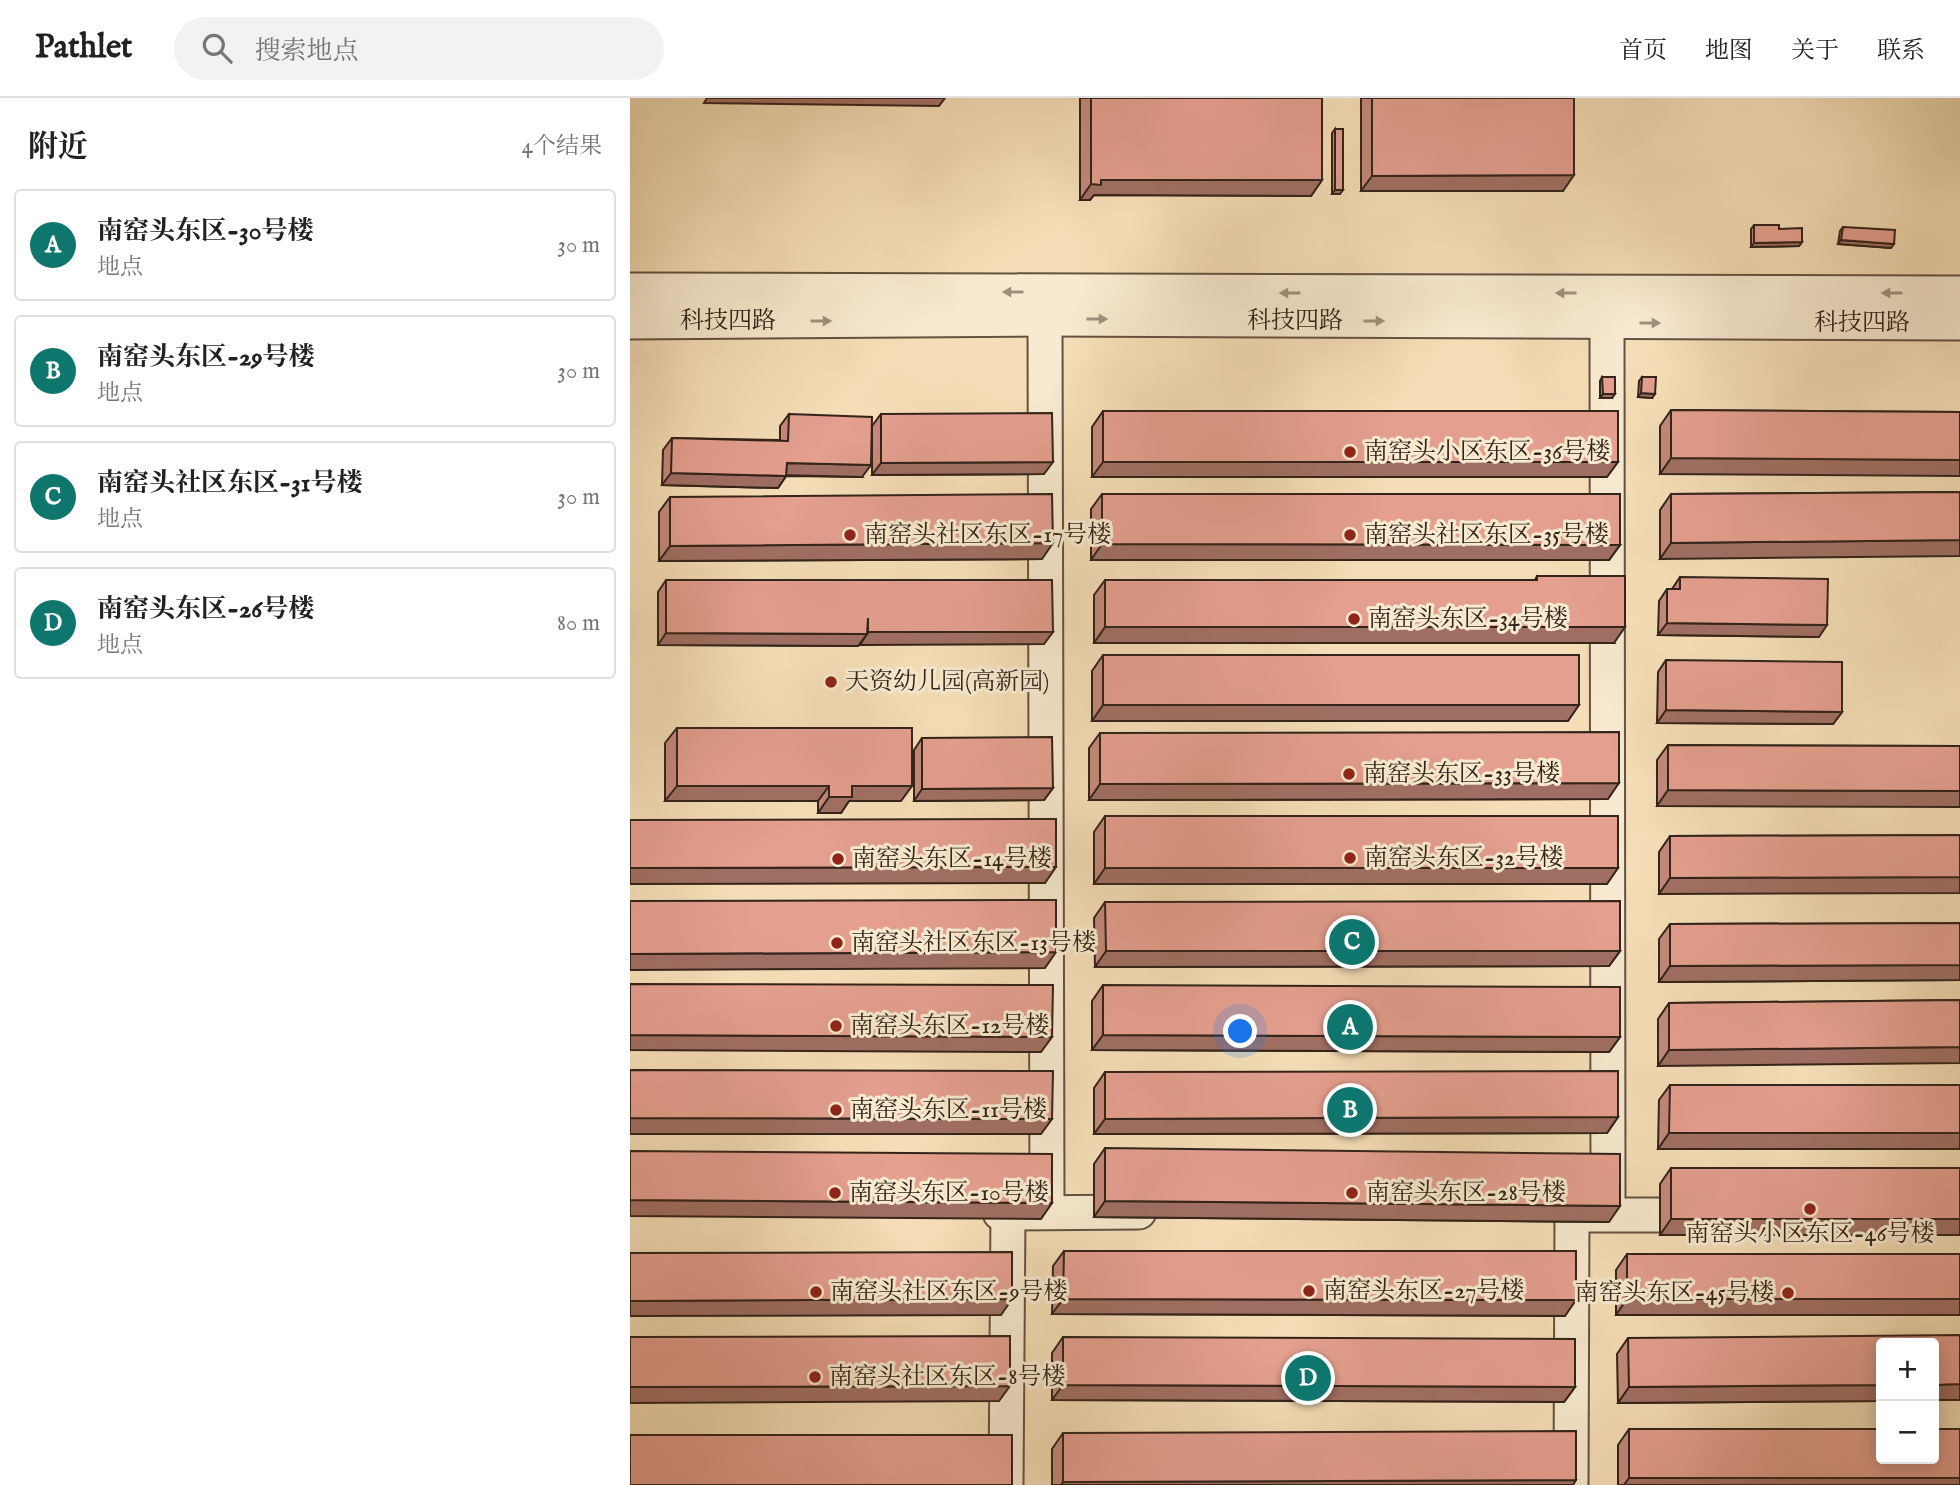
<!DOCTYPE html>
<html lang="zh">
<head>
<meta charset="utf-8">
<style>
  :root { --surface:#fff; --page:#f2f2f2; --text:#222; --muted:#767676; --line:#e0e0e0; --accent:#0f766e }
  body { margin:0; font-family:"IM FELL English","Noto Serif SC",serif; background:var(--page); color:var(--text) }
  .controls { position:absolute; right:21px; bottom:21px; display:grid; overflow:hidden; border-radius:7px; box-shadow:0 4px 18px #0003 }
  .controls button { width:63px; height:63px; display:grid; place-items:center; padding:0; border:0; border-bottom:2px solid var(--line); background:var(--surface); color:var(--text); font:35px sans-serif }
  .you { position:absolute; left:611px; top:934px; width:24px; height:24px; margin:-18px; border:5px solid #fff; border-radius:50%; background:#1a73e8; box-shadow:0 0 0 10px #1a73e833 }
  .badge { display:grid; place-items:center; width:46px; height:46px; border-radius:50%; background:var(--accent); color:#fff; font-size:23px; font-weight:700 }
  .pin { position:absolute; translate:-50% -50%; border:4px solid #fff; box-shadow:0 2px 7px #0006 }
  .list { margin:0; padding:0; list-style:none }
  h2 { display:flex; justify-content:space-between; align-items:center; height:91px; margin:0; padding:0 28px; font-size:30px }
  h2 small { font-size:23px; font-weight:400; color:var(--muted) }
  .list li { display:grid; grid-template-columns:46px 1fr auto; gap:21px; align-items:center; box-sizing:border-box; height:112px; margin:0 14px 14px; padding:0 14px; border:2px solid var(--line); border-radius:7px }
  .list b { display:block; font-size:26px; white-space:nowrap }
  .list p { margin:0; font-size:23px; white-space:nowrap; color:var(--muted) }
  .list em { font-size:23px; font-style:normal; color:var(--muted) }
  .icon { flex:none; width:38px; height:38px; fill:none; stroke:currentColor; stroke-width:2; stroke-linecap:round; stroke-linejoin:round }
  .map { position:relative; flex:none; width:1330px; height:1387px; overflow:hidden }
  header { display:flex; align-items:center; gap:42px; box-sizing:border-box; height:98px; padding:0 35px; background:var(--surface); border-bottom:2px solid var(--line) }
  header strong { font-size:33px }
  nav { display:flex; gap:38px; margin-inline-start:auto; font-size:24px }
  .search { width:490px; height:63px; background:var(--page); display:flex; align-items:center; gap:18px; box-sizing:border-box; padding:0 24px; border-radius:38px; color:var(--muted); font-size:26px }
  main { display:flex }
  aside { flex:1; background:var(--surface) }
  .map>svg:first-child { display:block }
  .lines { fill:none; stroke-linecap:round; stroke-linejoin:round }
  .minor-casing { stroke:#645241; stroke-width:37 }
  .minor { stroke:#f8ead0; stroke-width:33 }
  .wall { fill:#c4897b; stroke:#33231a; stroke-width:2 }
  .shaded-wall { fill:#a06f64; stroke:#33231a; stroke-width:2 }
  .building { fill:#e49f8f; stroke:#33231a; stroke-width:2 }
  .oneway { fill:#9f907e }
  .poi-dot { fill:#8f2418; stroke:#f8ead0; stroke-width:2.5 }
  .labels { text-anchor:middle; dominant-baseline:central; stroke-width:6; stroke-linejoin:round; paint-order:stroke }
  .street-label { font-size:24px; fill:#33231a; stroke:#f8ead0 }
  .poi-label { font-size:24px; fill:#33231a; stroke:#f8ead0; text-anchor:start }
</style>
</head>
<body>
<header>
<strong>Pathlet</strong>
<div class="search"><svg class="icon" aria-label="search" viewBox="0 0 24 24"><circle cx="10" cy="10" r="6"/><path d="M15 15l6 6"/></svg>搜索地点</div>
<nav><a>首页</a><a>地图</a><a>关于</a><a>联系</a></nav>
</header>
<main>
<aside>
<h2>附近<small>4个结果</small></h2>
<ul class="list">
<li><span class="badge">A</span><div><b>南窑头东区-30号楼</b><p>地点</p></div><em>30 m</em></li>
<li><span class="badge">B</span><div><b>南窑头东区-29号楼</b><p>地点</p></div><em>30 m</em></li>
<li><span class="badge">C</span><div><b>南窑头社区东区-31号楼</b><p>地点</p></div><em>30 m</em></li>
<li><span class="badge">D</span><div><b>南窑头东区-26号楼</b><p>地点</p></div><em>80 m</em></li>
</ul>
</aside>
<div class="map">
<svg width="1330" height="1387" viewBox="0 0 1330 1387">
  <rect width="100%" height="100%" fill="#f5deb7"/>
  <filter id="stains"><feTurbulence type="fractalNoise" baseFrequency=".00286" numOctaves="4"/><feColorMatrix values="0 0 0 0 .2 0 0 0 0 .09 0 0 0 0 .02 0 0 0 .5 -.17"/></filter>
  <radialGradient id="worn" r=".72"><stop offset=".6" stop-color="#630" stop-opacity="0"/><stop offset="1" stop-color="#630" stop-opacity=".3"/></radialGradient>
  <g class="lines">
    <defs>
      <g id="minor">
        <polyline points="0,192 1330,195"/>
        <polyline points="415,221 417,1101"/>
        <polyline points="0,224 415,221 1330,225"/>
        <polyline points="977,225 978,1100"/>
        <polyline points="370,1115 509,1114"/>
        <polyline points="940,1117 1076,1117"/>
        <polyline points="376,1387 378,1115"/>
        <polyline points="941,1387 942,1117"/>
      </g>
    </defs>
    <!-- minor casing -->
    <use href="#minor" class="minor-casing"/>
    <!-- minor -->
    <use href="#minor" class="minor"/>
  </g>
  <!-- wall -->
  <g class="wall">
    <polygon points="450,0 692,0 692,82 681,98 464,97 460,102 450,102"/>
    <polygon points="731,0 944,0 933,93 731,93"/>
    <polygon points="705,31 710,96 702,96 702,35"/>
    <polygon points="1124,127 1149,131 1172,144 1169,148 1121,149 1121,131"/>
    <polygon points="1213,129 1261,150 1208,146 1210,133"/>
    <polygon points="972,279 982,300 970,300 970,283"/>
    <polygon points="1012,279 1022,300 1008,299 1009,283"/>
    <polygon points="1041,312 1330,314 1030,376 1030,328"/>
    <polygon points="473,313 977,379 462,379 462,329"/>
    <polygon points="159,316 232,379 156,378 148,390 32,387 33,352 42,340 150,342 150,328"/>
    <polygon points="251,316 414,376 242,377 242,328"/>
    <polygon points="1330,394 1030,461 1030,412 1041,396"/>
    <polygon points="472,396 990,447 979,462 461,462 461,411"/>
    <polygon points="40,399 412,461 29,463 29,414"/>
    <polygon points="907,478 984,545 464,545 464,497 475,482 905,482"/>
    <polygon points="1050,479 1189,539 1028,537 1029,503 1037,491 1042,491"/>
    <polygon points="36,482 414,546 230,546 228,548 28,547 28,494"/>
    <polygon points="473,557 938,623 462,623 462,573"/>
    <polygon points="1036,562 1212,614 1203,626 1027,625 1028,574"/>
    <polygon points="47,630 271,703 219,703 211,715 188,715 188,703 35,703 35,645"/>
    <polygon points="470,635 978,701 459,702 459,650"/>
    <polygon points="292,640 423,690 414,702 284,703 284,652"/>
    <polygon points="1038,647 1330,648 1027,708 1027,662"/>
    <polygon points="475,718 977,786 464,786 464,734"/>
    <polygon points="1330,737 1029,796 1029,754 1040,738"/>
    <polygon points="475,804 990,853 979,868 465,869 464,820"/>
    <polygon points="1330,825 1330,882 1029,884 1029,841 1040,826"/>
    <polygon points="473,887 990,939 979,954 462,952 462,903"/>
    <polygon points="1330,902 1028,968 1028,921 1039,905"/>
    <polygon points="475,974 988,1019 977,1035 464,1036 464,990"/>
    <polygon points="1040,987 1330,987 1028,1051 1029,1002"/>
    <polygon points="475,1050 979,1124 464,1119 464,1066"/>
    <polygon points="1041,1070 1330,1070 1330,1137 1030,1137 1030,1086"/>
    <polygon points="434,1153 935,1218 422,1216 423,1168"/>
    <polygon points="997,1156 1330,1217 986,1217 986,1172"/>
    <polygon points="433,1239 945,1289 934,1304 422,1302 422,1255"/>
    <polygon points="998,1240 1251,1245 1251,1303 988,1305 987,1256"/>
    <polygon points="999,1331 1330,1387 988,1387 988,1347"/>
    <polygon points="433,1335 943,1387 422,1387 422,1351"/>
  </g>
  <!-- shaded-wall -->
  <g class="shaded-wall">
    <polygon points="77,0 315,0 309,8 74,5"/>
    <polygon points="944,77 933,93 731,93 742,78"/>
    <polygon points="471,82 692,82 681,98 464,97 460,102 450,102 461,86"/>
    <polygon points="705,92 713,92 710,96 702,96"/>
    <polygon points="1211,142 1264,146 1261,150 1208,146"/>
    <polygon points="1172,144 1169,148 1121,149 1124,145"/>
    <polygon points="1011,295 1025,296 1022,300 1008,299"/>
    <polygon points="973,296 985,296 982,300 970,300"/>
    <polygon points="1041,360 1330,362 1330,378 1030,376"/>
    <polygon points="423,364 414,376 242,377 251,365"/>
    <polygon points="473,364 988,364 977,379 462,379"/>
    <polygon points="157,365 241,367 232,379 148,377"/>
    <polygon points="41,375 156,378 148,390 32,387"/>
    <polygon points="1330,442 1330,458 1030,461 1041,445"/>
    <polygon points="423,445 412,461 29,463 40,448"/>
    <polygon points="472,446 990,447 979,462 461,462"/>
    <polygon points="1037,525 1197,527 1189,539 1028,537"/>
    <polygon points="475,529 995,529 984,545 464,545"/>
    <polygon points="238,534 423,534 414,546 230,547"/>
    <polygon points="36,535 237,536 228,548 28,547"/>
    <polygon points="473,607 949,607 938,623 462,623"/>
    <polygon points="1036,612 1212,614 1203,626 1027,625"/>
    <polygon points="989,685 978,701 459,702 470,686"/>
    <polygon points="47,688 199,688 188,703 35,703"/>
    <polygon points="222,688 282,688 271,703 219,703 211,715 188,715 199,699"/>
    <polygon points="423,690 414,702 284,703 292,691"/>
    <polygon points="1038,692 1330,693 1330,709 1027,708"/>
    <polygon points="426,769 415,785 0,786 0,770"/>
    <polygon points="475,770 988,770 977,786 464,786"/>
    <polygon points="1330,779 1330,795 1029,796 1040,780"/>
    <polygon points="476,853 990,853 979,868 465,869"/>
    <polygon points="426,854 415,870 0,872 0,856"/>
    <polygon points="1330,867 1330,882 1029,884 1040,868"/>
    <polygon points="0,937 422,939 411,954 0,952"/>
    <polygon points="473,937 990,939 979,954 462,952"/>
    <polygon points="1330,949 1330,965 1028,968 1039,952"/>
    <polygon points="988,1019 977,1035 464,1036 475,1021"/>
    <polygon points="0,1020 422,1021 411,1036 0,1036"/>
    <polygon points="1039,1035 1330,1035 1330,1051 1028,1051"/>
    <polygon points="0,1102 422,1105 411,1121 0,1118"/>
    <polygon points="475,1103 990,1108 979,1124 464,1119"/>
    <polygon points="1041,1121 1330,1121 1330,1137 1030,1137"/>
    <polygon points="382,1201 371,1217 0,1218 0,1203"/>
    <polygon points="433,1201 946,1202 935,1218 422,1216"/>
    <polygon points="997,1201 1330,1201 1330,1217 986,1217"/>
    <polygon points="1330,1286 1330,1302 1304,1302 1304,1287"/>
    <polygon points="433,1287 945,1289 934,1304 422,1302"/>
    <polygon points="1251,1287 1251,1303 988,1305 999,1289"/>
    <polygon points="380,1288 369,1303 0,1305 0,1289"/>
    <polygon points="999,1380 1330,1380 1330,1387 994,1387"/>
    <polygon points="946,1382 943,1387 431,1387 433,1384"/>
  </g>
  <!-- building -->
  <g class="building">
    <polygon points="461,0 692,0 692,82 471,82 471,87 461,86"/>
    <polygon points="742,0 944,0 944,77 742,78"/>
    <rect x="705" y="31" width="8" height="61"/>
    <polygon points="1124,127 1149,127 1149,131 1172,130 1172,144 1124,145"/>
    <polygon points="1213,129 1265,132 1264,146 1211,142"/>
    <polygon points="972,279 985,279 985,296 973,296"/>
    <polygon points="1012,279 1026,279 1025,296 1011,295"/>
    <polygon points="1041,312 1330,314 1330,362 1041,360"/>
    <rect x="473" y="313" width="515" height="51"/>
    <polygon points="422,315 423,364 251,365 251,316"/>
    <polygon points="159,316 242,319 241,367 157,365 156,378 41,375 42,340 158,343"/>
    <polygon points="1330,394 1330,442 1041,445 1041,396"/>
    <polygon points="422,396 423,445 40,448 40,399"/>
    <polygon points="472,396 990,396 990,447 472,446"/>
    <polygon points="907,478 995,478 995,529 475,529 475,482 907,482"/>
    <polygon points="1050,479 1198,481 1197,527 1037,525 1037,491 1050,491"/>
    <polygon points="36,482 422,482 423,534 238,534 238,520 237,536 36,535"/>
    <rect x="473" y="557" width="476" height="50"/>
    <polygon points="1036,562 1212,564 1212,614 1036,612"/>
    <polygon points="47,630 282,630 282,688 222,688 222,699 199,699 199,688 47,688"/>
    <polygon points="989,634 989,685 470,686 470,635"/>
    <polygon points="422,639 423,690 292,691 292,640"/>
    <polygon points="1038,647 1330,648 1330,693 1038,692"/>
    <rect x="475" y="718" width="513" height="52"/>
    <polygon points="426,721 426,769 0,770 0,722"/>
    <polygon points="1330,737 1330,779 1040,780 1040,738"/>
    <polygon points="426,802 426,854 0,856 0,803"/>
    <polygon points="990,803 990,853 476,853 475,804"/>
    <polygon points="1330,825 1330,867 1040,868 1040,826"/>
    <polygon points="0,886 423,887 422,939 0,937"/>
    <polygon points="473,887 990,889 990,939 473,937"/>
    <polygon points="1330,902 1330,949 1039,952 1039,905"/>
    <polygon points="0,972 423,973 422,1021 0,1020"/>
    <polygon points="988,973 988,1019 475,1021 475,974"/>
    <polygon points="1040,987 1330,987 1330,1035 1039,1035"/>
    <polygon points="475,1050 990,1056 990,1108 475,1103"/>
    <polygon points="0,1053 422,1056 422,1105 0,1102"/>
    <rect x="1041" y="1070" width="289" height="51"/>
    <polygon points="434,1153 946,1153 946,1202 433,1201"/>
    <polygon points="382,1154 382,1201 0,1203 0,1155"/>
    <rect x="997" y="1156" width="333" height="45"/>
    <polygon points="1330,1237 1330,1286 1304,1287 1304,1245 1251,1245 1251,1287 999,1289 998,1240"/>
    <polygon points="380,1238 380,1288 0,1289 0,1239"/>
    <polygon points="433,1239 945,1241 945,1289 433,1287"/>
    <polygon points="999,1331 1251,1331 1251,1361 1304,1361 1304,1331 1330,1331 1330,1380 999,1380"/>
    <polygon points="946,1333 946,1382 433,1384 433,1335"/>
    <rect x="0" y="1337" width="382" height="50"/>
  </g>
  <!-- one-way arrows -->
  <defs><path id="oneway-solid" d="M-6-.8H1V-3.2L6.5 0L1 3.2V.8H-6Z" transform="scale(1.75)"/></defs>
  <g class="oneway">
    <use href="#oneway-solid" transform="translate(383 194) rotate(-180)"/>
    <use href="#oneway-solid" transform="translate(660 195) rotate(-180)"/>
    <use href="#oneway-solid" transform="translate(936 195) rotate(-180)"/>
    <use href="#oneway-solid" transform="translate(1262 195) rotate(180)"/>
    <use href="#oneway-solid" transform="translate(467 221)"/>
    <use href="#oneway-solid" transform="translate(191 223)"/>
    <use href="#oneway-solid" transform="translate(744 223)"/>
    <use href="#oneway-solid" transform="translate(1020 225)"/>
  </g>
  <!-- markers -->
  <g class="poi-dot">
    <circle cx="720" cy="354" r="7"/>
    <circle cx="220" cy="437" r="7"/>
    <circle cx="720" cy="437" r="7"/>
    <circle cx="724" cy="521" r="7"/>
    <circle cx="201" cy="584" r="7"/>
    <circle cx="719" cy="676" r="7"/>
    <circle cx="720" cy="760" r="7"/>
    <circle cx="208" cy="761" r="7"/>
    <circle cx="207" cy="845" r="7"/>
    <circle cx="206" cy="928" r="7"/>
    <circle cx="206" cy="1012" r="7"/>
    <circle cx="205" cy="1095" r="7"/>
    <circle cx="722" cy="1095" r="7"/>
    <circle cx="1180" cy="1111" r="7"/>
    <circle cx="679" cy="1193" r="7"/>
    <circle cx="186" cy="1194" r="7"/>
    <circle cx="1158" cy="1195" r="7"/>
    <circle cx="185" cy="1279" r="7"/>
  </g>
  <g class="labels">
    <!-- street labels -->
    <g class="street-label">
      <text x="98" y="223">科技四路</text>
      <text x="665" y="223">科技四路</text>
      <text x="1232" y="225">科技四路</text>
    </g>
    <!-- poi labels -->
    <g class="poi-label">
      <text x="734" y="354">南窑头小区东区-36号楼</text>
      <text x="234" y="437">南窑头社区东区-17号楼</text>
      <text x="734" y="437">南窑头社区东区-35号楼</text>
      <text x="738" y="521">南窑头东区-34号楼</text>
      <text x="215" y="584">天资幼儿园(高新园)</text>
      <text x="733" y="676">南窑头东区-33号楼</text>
      <text x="734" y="760">南窑头东区-32号楼</text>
      <text x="222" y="761">南窑头东区-14号楼</text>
      <text x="221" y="845">南窑头社区东区-13号楼</text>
      <text x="220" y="928">南窑头东区-12号楼</text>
      <text x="220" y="1012">南窑头东区-11号楼</text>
      <text x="219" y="1095">南窑头东区-10号楼</text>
      <text x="736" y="1095">南窑头东区-28号楼</text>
      <text x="1180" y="1136" text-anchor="middle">南窑头小区东区-46号楼</text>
      <text x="693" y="1193">南窑头东区-27号楼</text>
      <text x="200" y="1194">南窑头社区东区-9号楼</text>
      <text x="1144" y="1195" text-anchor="end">南窑头东区-45号楼</text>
      <text x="199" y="1279">南窑头社区东区-8号楼</text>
    </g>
  </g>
  <rect width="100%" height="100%" filter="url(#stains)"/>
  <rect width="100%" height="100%" fill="url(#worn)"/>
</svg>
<div class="controls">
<button>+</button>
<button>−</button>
</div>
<div class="you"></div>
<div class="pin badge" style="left:720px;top:929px">A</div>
<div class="pin badge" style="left:720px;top:1012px">B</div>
<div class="pin badge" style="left:722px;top:844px">C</div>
<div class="pin badge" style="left:678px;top:1280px">D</div>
</div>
</main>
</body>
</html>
